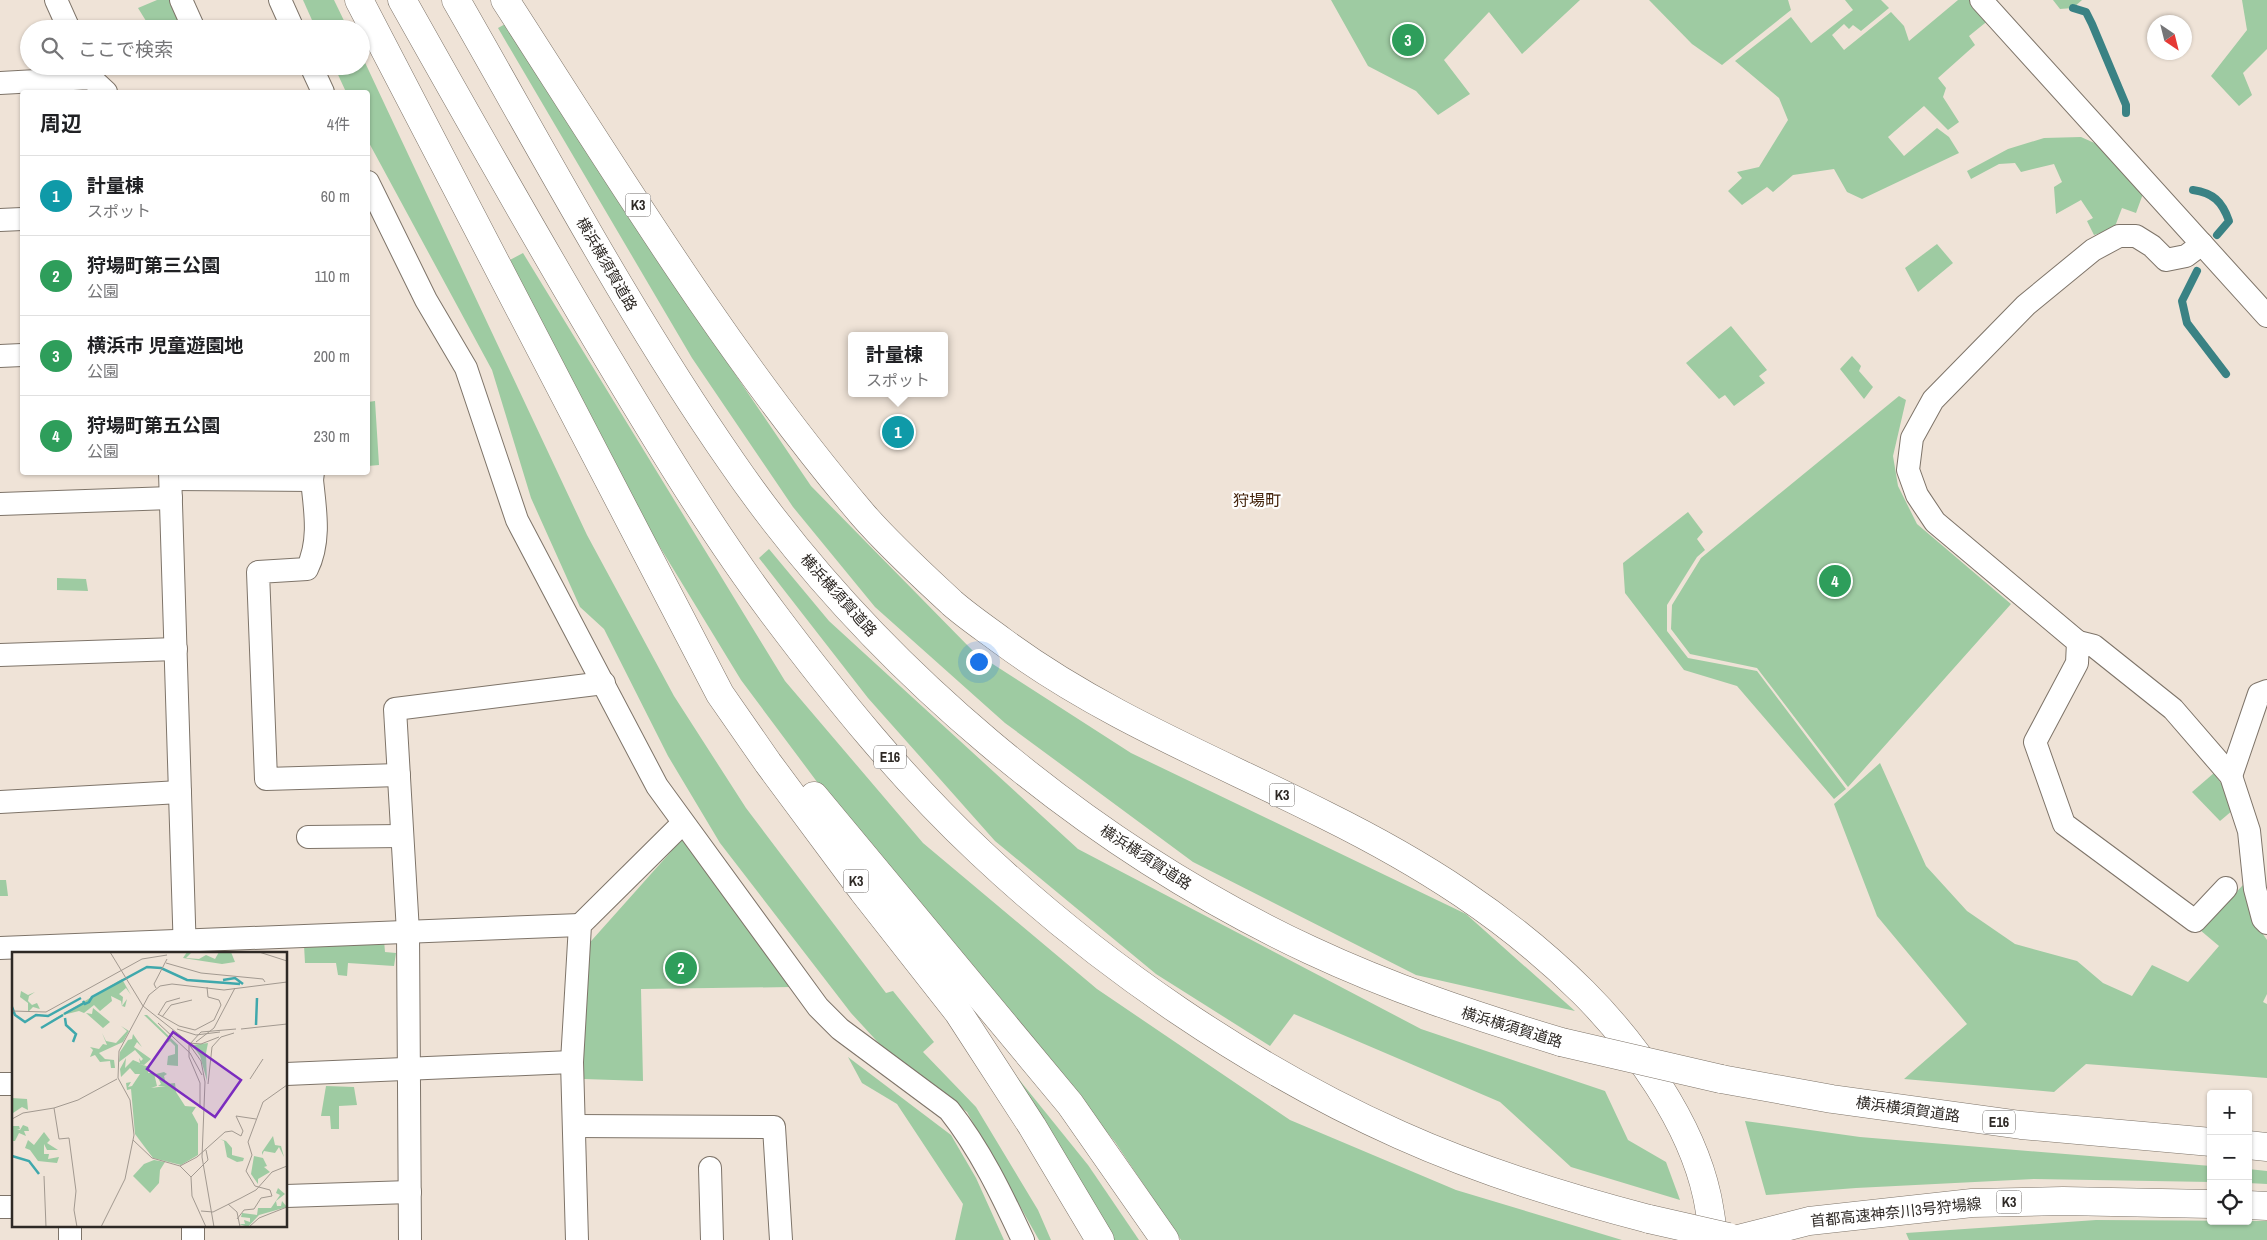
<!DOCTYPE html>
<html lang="ja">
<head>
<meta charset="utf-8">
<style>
  :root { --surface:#fff; --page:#f6f6f6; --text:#202124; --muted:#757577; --line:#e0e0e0; --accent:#b45309 }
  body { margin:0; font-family:"Archivo Narrow","Noto Sans JP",sans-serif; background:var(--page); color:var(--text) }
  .controls { position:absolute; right:15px; bottom:15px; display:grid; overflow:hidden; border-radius:5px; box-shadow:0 1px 4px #0004 }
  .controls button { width:45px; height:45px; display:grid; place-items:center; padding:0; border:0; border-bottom:1px solid var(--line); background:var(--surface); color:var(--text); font:25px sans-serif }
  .compass { position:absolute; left:2147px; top:15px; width:45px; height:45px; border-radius:50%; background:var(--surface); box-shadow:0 1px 4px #0004; rotate:145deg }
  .you { position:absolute; left:978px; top:661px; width:18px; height:18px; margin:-12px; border:4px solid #fff; border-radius:50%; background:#1a73e8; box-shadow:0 0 0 8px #1a73e833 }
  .badge { display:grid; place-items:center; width:32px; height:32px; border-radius:50%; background:var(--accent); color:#fff; font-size:16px; font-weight:700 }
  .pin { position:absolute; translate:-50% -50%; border:2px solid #fff; box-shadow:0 1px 5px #0006 }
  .popup { position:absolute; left:848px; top:332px; width:100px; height:65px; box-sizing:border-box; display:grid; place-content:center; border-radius:5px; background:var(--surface); filter:drop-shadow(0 1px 4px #0005); font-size:16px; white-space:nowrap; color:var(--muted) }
  .popup b { font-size:19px; color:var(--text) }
  .popup::after { content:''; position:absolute; left:50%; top:100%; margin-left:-10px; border:10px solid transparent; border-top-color:var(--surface) }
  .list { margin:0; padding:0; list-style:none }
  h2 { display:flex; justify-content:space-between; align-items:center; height:65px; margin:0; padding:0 20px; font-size:21px }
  h2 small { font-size:16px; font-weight:400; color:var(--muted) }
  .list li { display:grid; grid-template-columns:32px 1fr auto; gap:15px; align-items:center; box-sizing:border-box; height:80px; padding:0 20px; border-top:1px solid var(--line) }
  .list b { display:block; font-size:19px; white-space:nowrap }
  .list p { margin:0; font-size:16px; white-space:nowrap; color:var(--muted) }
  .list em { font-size:16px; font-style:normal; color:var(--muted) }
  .icon { flex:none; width:28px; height:28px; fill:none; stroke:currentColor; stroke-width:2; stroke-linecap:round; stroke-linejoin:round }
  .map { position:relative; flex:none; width:2267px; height:1240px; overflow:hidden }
  .search { position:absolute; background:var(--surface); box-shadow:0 1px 4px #0004; left:20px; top:20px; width:350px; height:55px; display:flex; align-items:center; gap:12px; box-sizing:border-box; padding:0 18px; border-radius:28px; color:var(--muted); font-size:19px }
  .panel { position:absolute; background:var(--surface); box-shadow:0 1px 4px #0004; left:20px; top:90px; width:350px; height:385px; border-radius:5px }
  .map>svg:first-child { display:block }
  .green { fill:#9ecba2 }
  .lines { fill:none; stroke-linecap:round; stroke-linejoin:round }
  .stream { stroke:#3a8284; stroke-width:8 }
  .street-casing { stroke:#7e7469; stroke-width:24 }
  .highway-casing { stroke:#7e7469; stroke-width:29 }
  .street { stroke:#fff; stroke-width:22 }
  .highway { stroke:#fff; stroke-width:28 }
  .highway-bridge-casing { stroke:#7e7469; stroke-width:29; stroke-linecap:butt }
  .highway-bridge { stroke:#fff; stroke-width:28 }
  .labels { text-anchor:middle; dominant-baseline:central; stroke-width:4.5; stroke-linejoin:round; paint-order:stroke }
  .shield { fill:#fff; stroke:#6d6966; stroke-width:1 }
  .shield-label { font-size:14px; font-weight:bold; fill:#2e2925 }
  .street-label { font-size:15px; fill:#2e2925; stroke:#fff }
  .neighbourhood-label { font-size:16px; fill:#44240c; stroke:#fff }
  .inset-river { fill:none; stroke:#3fa8ac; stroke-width:2.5 }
  .inset-road { fill:none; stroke:#a29990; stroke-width:1 }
  .view { fill:#7b2cbf; fill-opacity:0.15; stroke:#7b2cbf; stroke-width:2.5 }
  .inset-edge { fill:none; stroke:#2e2925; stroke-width:2.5 }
</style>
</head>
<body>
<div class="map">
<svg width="2267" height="1240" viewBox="0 0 2267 1240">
  <rect width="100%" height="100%" fill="#efe3d7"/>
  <!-- green -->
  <g class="green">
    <polygon points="157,0 171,0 182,23 172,29 151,29 138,8"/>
    <polygon points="303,0 334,0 348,29 316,29"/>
    <polygon points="1331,0 1580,0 1522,54 1489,12 1444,60 1470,94 1438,115 1416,91 1368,66"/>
    <polygon points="1649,0 1788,0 1791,10 1722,65 1692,44"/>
    <polygon points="1845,0 1881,0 1889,8 1861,31 1853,25 1849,29 1844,24 1832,35 1844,50 1891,12 1904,26 1909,41 1958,0 1972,0 1990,19 1969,36 1975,45 1938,78 1946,88 1943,97 1959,122 1948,130 1924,106 1888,137 1904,156 1937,128 1949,137 1959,153 1862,199 1847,192 1834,169 1793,175 1773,192 1767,187 1742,205 1728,191 1742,178 1737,172 1759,167 1788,120 1779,98 1735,61 1791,17 1811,43 1853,10"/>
    <polygon points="2053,0 2082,0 2073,8 2060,9"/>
    <polygon points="2242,0 2267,0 2267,49 2243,73 2252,95 2239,106 2211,76 2247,30"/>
    <polygon points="507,23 628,216 811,486 974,652 1131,753 1466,914 1575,1011 1416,975 1193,862 1005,723 875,607 793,507 692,358 498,28"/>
    <polygon points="361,54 587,535 674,696 746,808 886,993 893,991 934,1042 923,1052 976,1107 1038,1210 1051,1240 1039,1240 967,1112 886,1051 851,1013 720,843 668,756 604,629 580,607 531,498 492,370 368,141 368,92 346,92 334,66 361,66"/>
    <polygon points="2081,137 2108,149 2144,191 2136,213 2122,208 2114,229 2094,235 2087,221 2093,218 2081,200 2056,214 2054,187 2062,182 2054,164 2021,172 2015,163 1999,164 1971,179 1967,171 2008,149 2044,138"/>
    <polygon points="1937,244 1953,263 1918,292 1905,268"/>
    <polygon points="523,253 785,681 923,843 1097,989 1290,1120 1456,1190 1622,1240 1181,1240 1115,1142 947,937 841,814 741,680 641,516 508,261"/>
    <polygon points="1731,326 1767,370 1759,376 1765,383 1734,406 1725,395 1719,399 1686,363"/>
    <polygon points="1852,356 1861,366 1859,371 1873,387 1864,399 1840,369"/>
    <polygon points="1899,396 1906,400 1893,456 1898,486 1917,524 2011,604 1848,787 1757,668 1690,654 1671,629 1672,605 1701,558"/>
    <polygon points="375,401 379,465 368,466 368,402"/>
    <polygon points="1688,512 1703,532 1697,539 1705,550 1697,557 1667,605 1667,631 1688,658 1757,671 1846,789 1834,799 1737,686 1684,670 1625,593 1623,563"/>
    <polygon points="769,549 829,621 1078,849 1421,1029 1605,1091 1628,1140 1666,1162 1680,1200 1571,1167 1500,1102 1294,1014 1270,1046 1156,974 995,841 868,698 759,558"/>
    <polygon points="57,578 86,579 88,591 57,590"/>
    <polygon points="1880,763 1926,866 1967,911 2015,944 2077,961 2103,983 2132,996 2152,965 2188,982 2219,946 2200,930 2243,885 2252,918 2267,940 2267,994 2263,1002 2267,1004 2267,1078 2086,1064 2054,1092 1904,1079 1967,1024 1877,916 1834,804"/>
    <polygon points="2214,773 2227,792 2233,810 2220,821 2192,792"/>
    <polygon points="684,837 791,987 641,989 643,1081 584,1079 584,949"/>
    <polygon points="0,880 6,880 8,896 0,896"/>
    <polygon points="384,940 385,952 396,953 394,966 348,963 347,976 338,975 336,963 305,963 304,945"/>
    <polygon points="988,1041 1088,1165 1139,1240 1113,1240"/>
    <polygon points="848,1057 951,1135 976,1178 1004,1240 955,1240 963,1204 897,1104 862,1083"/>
    <polygon points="326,1086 354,1087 357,1105 339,1106 339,1129 331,1129 330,1116 321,1116"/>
    <polygon points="1745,1121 1860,1137 2211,1166 2211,1182 2034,1179 1856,1188 1766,1195"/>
    <polygon points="2248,1169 2267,1171 2267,1184 2248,1183"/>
    <polygon points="2096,1220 2267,1221 2267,1240 1909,1240 1906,1233"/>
  </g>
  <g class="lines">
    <!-- stream -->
    <g class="stream">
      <polyline points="2073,8 2086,12 2092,24 2126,105 2126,113"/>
      <path d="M2193,190C2213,193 2222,201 2229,221L2217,235"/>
      <polyline points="2197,271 2182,301 2187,323 2226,374"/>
    </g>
    <defs>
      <g id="street">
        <polyline points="56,0 69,29"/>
        <polyline points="181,0 194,29"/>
        <polyline points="280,0 293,29"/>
        <polyline points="1981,0 2267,316"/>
        <polyline points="311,66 323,92"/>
        <polyline points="0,83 91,78 106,92"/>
        <path d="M368,182L426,300L466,368L517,520L657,786L818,1007L840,1029L949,1110C980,1149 1002,1195 1023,1240"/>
        <polyline points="0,220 22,219"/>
        <polyline points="2202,244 2186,256 2166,260 2152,246 2136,236 2119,236 2093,250 2026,305 1933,400 1912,438 1908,470 1917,495 1935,522 2078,642 2077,663 2035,742 2064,824 2195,921 2226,888"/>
        <polyline points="0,356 22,355"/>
        <polyline points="170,472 185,954"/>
        <polyline points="171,479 312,480 313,472"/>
        <path d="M312,480C315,509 321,541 307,569L258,572L266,779L399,775"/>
        <polyline points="0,504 171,498"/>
        <polyline points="2078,642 2094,646 2173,709 2231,776 2249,831 2255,889 2263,919 2267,923"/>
        <polyline points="0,655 176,649"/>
        <polyline points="2231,776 2259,694 2267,691"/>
        <polyline points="0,802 180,792"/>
        <polyline points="308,837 402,836"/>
        <polyline points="0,948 580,925"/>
        <polyline points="286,1074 572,1062"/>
        <polyline points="0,1084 14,1084"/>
        <polyline points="574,1126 774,1127 781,1240"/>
        <polyline points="710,1168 712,1240"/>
        <polyline points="286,1196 410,1192"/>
        <polyline points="0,1207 14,1207"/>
        <polyline points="70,1226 70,1240"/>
        <polyline points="193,1226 193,1240"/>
        <polyline points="410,1240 408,932 395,709 604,683"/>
        <polyline points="577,1240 572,1062 580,925 683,823"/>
      </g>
      <g id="highway">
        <polyline points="359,0 720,694 768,763 863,891 958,1012 1032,1126 1100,1240"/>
        <path d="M402,0C470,121 538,242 610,362C661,447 713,533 773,613C836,697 903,780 980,852C1100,965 1250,1068 1400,1135C1480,1171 1564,1197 1649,1219"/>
        <path d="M456,0C545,155 629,314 731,461C871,665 1086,845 1310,950C1391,988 1475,1016 1561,1042"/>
        <path d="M505,0C618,175 728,356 863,515C890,546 922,575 952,603C968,617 986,629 1002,641C1102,715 1216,760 1325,815C1422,863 1506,916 1583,992C1635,1044 1691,1122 1707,1196C1710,1210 1712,1225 1714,1240"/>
        <polyline points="814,796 1070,1104 1165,1240"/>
        <polyline points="1721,1079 1832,1099 2021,1125 2211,1142"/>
        <polyline points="2248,1145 2267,1147"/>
        <polyline points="2248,1205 2267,1206"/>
        <polyline points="1734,1240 1809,1221 1972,1203 2063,1201 2211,1204"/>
      </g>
    </defs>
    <!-- street casing -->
    <use href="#street" class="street-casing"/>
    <!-- highway casing -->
    <use href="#highway" class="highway-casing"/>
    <!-- street -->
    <use href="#street" class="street"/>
    <!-- highway -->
    <use href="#highway" class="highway"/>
    <defs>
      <g id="highway-bridge">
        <polyline points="1561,1042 1721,1079"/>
        <polyline points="1649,1219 1728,1237"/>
      </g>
    </defs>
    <!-- highway-bridge casing -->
    <use href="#highway-bridge" class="highway-bridge-casing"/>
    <!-- highway-bridge -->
    <use href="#highway-bridge" class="highway-bridge"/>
  </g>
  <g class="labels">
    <!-- shield labels -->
    <g class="shield">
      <rect x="625.5" y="193.5" width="25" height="23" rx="4"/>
      <rect x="874" y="745.5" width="32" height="23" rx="4"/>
      <rect x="1269.5" y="783.5" width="25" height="23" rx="4"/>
      <rect x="843.5" y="869.5" width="25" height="23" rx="4"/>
      <rect x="1983" y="1110.5" width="32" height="23" rx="4"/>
      <rect x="1996.5" y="1190.5" width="25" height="23" rx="4"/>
    </g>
    <g class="shield-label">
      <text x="638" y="205">K3</text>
      <text x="890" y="757">E16</text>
      <text x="1282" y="795">K3</text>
      <text x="856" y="881">K3</text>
      <text x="1999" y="1122">E16</text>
      <text x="2009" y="1202">K3</text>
    </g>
    <!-- street labels -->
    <g class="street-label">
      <text transform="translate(607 264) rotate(60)">横浜横須賀道路</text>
      <text transform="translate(839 595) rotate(48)">横浜横須賀道路</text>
      <text transform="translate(1146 857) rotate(33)">横浜横須賀道路</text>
      <text transform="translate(1512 1027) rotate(17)">横浜横須賀道路</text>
      <text transform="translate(1908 1109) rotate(8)">横浜横須賀道路</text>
      <text transform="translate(1896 1212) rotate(-6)">首都高速神奈川3号狩場線</text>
    </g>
    <!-- neighbourhood labels -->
    <g class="neighbourhood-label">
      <text x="1257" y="500">狩場町</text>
    </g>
  </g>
  <!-- overview -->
  <g transform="translate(12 952)">
    <rect width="275" height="275" fill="#efe3d7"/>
    <path d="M175,0L179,1L174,6L187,7L194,3L203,7L207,0H219L223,10L210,12L171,6ZM110,27L119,43L114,36L107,42L111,45L110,54L115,47L113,55L110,54L109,49L99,44L100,49L88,59L82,53L72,61L67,59L51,63L39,71V69ZM9,39L16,43L23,40L17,44L16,49L20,53L25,51L28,57L21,55L16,60V51L8,45ZM81,56L98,70L91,76L74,61L80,62ZM132,63H135L166,93V114L155,113L156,104L163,102V94L158,89L155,91L156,86ZM109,74L117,79L111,90L87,101L93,107L102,108L103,116H99L98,109L88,110L83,103L78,105L81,98L78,95L87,97L91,92L95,93L90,81L94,89L104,91L115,79ZM121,82L130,95L125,90L122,95L139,107L132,113L127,112L138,115L136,121H142L145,134L139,136L154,134H146L149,132L144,122L152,120L155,122L152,124L154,132L163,131L164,140L173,154L184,155L180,161L186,172V203L169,213L141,206L123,182L119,137L115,138L114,131L119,130L116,135L120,134L128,122H123L118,116L109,125L108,117L114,106L113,116L121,108L128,111L127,106L129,109L131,107L123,98L107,110L108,100L116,88L120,87ZM196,91L194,101L195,129L188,104L180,93ZM0,146L15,147L16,158L10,155L1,161ZM11,173L16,175L17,179H12L14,184L7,181L3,189H0L1,174H7L8,177H5L8,178ZM32,180L38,188L35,191L46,198H35L32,192V202H37L36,207L47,205L45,211L26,209L18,198L13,196L16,188L22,193ZM261,184L263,193L269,194L272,205L267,195L263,201L252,199L250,203V200ZM208,187L214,189L220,196V203L232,206L231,209L225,210L215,205L212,189ZM242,204L251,206L255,214L252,215L258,220L246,227V232L239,222ZM142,208L153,210L148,218L147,231L138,241L121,224L132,212ZM266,236L273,242L264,249L265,254H269L270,249L275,255L247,263L236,275L227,272H233L232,268L238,270V266L229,265L230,261L245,263L246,256H259L268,243L264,241Z" fill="#9ecba2"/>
    <path class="inset-river" d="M211,28L223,26L231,32M71,49L73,52L77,50L80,45L135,15L149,16L175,28L228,32M0,55L3,63L13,70L24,63L36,64L69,46M52,62L72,51M53,66L54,73L64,82L61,90M244,73L245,46M29,76L51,63M0,204L17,209L27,222"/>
    <path class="inset-road" d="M98,0L131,54L174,88L189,109L193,130L190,205L202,275M247,0L275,9M154,11L189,21L251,27L253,30M144,36L142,32L155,7M0,59L34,60L130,7L155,3M146,62L167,74L183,78L202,68L209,53L207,48L196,45L195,35M146,63L154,50L168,46M150,65L159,53L180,48M146,71L178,101L190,123M165,77L184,83L208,80M229,77L275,72M184,90L202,76L223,36M177,91L189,92L207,85M238,127L251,107M196,132L200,95L209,85L222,81M42,156L47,187L57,186L64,239L62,258L65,275M188,156V131L177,105V93L189,80L224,77M0,167L11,161L42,156L66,148L105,127M121,188L140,206L168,214L179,225L180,244L194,275M168,214L185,205L213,180L220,179L229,184L231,179L224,164L244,167M32,224L34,275M179,225L196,208L194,198M216,252L225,260L228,275M189,259L201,260L229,246L244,238L260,220L275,214M225,267L232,258L242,257L249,246L260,244L258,238L243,234L234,219L240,203L236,190L251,150L275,133M89,275L113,227L122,183L118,148L106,126L107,99L137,43L148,34L160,32L212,38L275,30M237,275L247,266L275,255"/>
    <path class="view" d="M161,80L229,128L203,165L135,117Z"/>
    <rect width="275" height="275" class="inset-edge"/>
  </g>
</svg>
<div class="controls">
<button>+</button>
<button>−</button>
<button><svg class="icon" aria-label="locate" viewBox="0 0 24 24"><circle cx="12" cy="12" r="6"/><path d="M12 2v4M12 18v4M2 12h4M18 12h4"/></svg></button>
</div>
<svg class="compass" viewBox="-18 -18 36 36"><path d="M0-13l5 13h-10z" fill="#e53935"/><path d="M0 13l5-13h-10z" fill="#757577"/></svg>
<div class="you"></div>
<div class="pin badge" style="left:898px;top:432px;background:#0f9aa8">1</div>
<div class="popup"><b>計量棟</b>スポット</div>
<div class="pin badge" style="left:681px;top:968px;background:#2e9e5b">2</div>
<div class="pin badge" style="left:1408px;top:40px;background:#2e9e5b">3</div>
<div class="pin badge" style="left:1835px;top:581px;background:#2e9e5b">4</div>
<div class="search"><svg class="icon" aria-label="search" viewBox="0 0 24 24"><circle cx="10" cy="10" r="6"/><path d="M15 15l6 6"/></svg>ここで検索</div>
<section class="panel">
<h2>周辺<small>4件</small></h2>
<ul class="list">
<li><span class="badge" style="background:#0f9aa8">1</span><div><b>計量棟</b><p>スポット</p></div><em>60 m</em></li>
<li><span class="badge" style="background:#2e9e5b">2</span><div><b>狩場町第三公園</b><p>公園</p></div><em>110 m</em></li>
<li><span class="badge" style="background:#2e9e5b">3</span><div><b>横浜市 児童遊園地</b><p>公園</p></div><em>200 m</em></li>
<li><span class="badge" style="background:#2e9e5b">4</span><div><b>狩場町第五公園</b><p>公園</p></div><em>230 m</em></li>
</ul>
</section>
</div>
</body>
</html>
